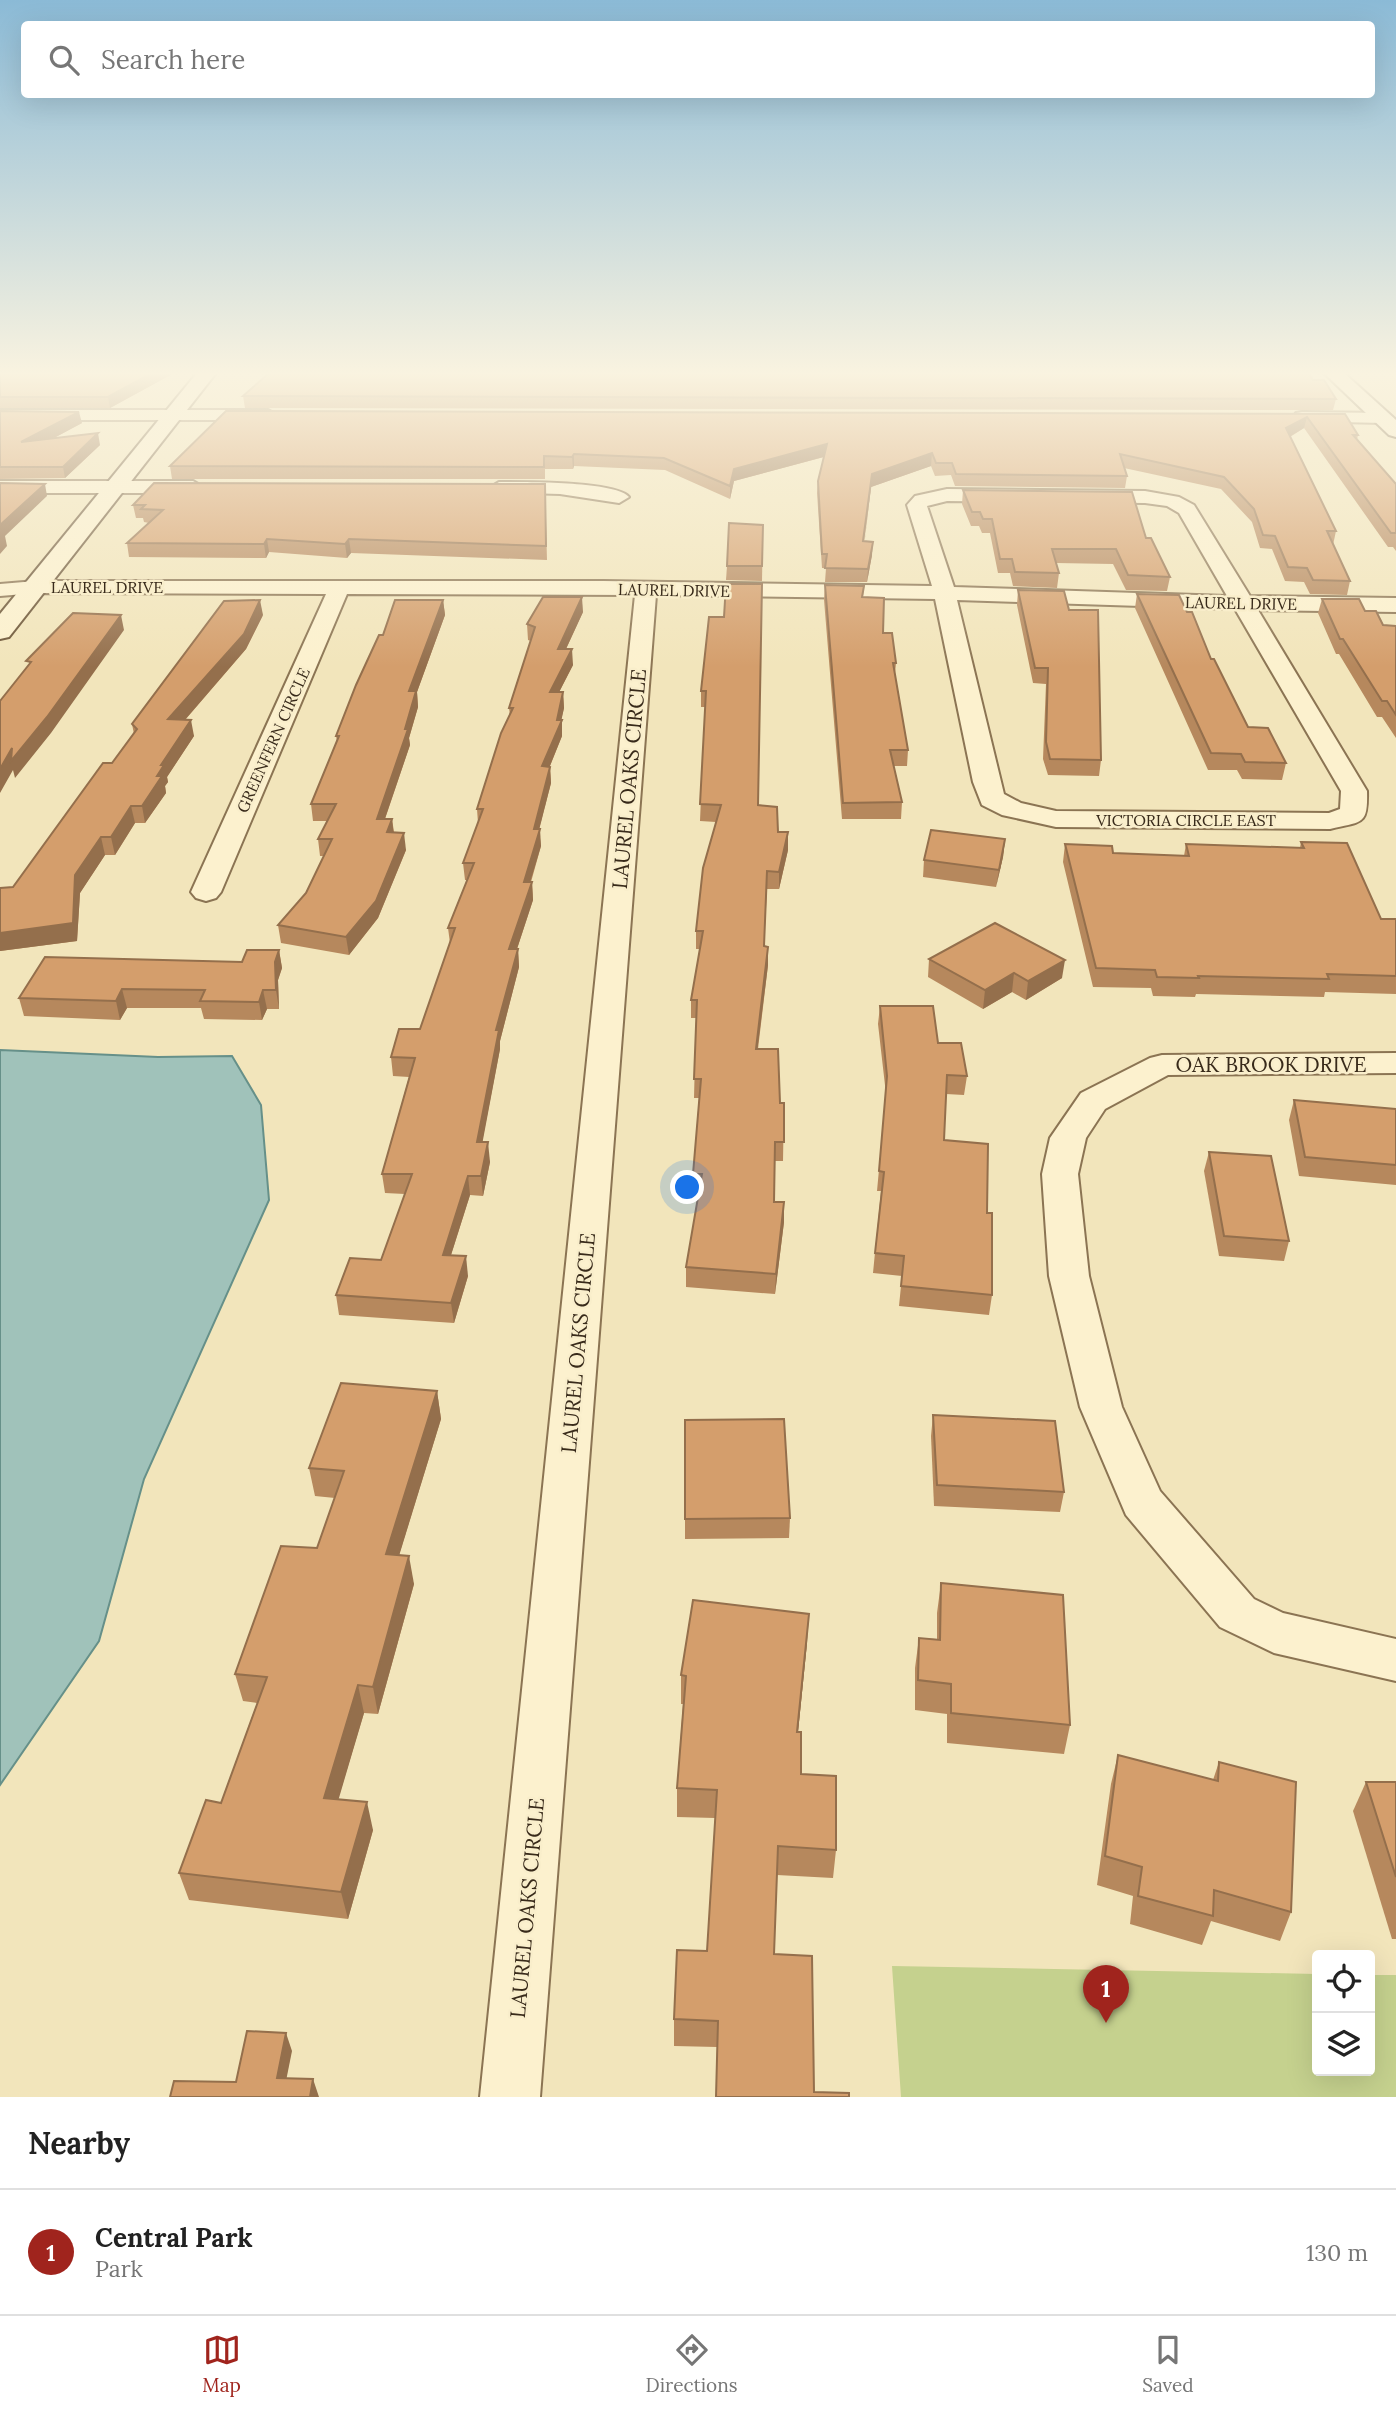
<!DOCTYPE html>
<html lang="en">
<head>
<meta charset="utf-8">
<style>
  :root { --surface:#fff; --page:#f2f2f2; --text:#222; --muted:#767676; --line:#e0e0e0; --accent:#a0241d }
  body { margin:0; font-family:Lora,serif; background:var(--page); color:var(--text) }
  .controls { position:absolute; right:21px; bottom:21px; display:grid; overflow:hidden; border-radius:7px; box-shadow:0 7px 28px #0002 }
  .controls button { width:63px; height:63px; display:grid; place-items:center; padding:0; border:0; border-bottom:2px solid var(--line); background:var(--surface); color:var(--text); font:35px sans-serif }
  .you { position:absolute; left:688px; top:1188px; width:24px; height:24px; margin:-18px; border:5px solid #fff; border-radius:50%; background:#1a73e8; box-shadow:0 0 0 10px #1a73e833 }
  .badge { display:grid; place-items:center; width:46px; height:46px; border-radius:50%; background:var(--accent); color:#fff; font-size:23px; font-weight:700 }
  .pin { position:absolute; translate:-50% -58px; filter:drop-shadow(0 2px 4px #0008) }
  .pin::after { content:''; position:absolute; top:37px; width:24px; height:21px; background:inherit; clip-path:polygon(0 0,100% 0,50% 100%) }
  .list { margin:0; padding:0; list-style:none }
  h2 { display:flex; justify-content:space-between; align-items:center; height:91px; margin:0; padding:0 28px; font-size:30px }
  h2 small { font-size:23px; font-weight:400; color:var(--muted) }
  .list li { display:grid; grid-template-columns:46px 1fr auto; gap:21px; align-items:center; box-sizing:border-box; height:126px; padding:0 28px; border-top:2px solid var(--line) }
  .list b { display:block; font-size:26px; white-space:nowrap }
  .list p { margin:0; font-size:23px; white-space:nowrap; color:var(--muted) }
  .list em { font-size:23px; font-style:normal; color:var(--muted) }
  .icon { flex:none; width:38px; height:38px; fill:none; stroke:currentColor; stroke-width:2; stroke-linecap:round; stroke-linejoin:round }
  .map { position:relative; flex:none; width:1396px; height:2097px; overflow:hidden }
  .search { position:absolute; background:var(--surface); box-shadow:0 7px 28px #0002; left:21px; right:21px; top:21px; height:77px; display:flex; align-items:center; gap:18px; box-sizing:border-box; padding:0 24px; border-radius:7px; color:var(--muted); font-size:26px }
  .sheet { height:217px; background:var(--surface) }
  nav { display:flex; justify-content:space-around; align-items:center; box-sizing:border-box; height:98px; border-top:2px solid var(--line); background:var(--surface); font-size:19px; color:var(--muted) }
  nav a { display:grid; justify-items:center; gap:4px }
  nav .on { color:var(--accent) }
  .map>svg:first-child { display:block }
  .green { fill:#c5d18e }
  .water { fill:#a0c2ba; stroke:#669089; stroke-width:2 }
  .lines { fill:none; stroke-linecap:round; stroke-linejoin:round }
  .street-casing { stroke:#8b7453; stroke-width:4 }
  .secondary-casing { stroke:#6c5537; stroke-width:4 }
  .street { fill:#fcf1ce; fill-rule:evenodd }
  .secondary { fill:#fcf1ce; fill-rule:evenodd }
  .wall { fill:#b6885d }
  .shaded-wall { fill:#946f4c }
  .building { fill:#d49e6c; stroke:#946f4c; stroke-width:2 }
  .labels { text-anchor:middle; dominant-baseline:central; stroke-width:5; stroke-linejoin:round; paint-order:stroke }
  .far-street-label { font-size:16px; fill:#382a1a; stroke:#f9eecb }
  .near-street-label { font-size:21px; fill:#382a1a; stroke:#f9eecb }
</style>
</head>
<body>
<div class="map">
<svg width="1396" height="2097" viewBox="0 0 1396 2097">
  <rect width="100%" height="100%" fill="#f2e5bb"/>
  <!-- green -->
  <polygon class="green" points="892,1966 1317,1974 1317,2071 1370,2071 1370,1975 1396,1975 1396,2097 901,2097"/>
  <!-- water -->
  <polygon class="water" points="0,1050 158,1057 232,1056 261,1105 269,1200 144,1479 99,1641 0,1785"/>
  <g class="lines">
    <defs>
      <g id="street">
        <polygon points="0,410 268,410 277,415 268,420 0,420"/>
        <polygon points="1302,412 1383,413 1392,418 1383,423 1296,421 1293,417 1296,413"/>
        <polygon points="0,481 193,481 203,487 193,493 0,493"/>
        <path d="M499,482C522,482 616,481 629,497L619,503L560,494L492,492L489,488Z"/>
        <path d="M947,489L1145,491L1179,497L1194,505L1250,596L1396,598V612L1258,610L1367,791C1368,826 1362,821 1330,829L1056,827L1002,815L982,805L973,782L935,599L656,595L540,2097H480L635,595L347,594L221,892L216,898L206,901L196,898L191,892L326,594L36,593L0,596V584L36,581H604L932,586L907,505L915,496ZM947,501L1145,503L1167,506L1179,513L1227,596L954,587L927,506ZM957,600L1235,609L1341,791L1340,809L1329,813L1056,811L1021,803L1004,794Z"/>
        <polygon points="1396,1053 1396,1073 1168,1075 1105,1109 1086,1138 1078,1174 1089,1276 1122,1407 1160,1491 1254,1599 1283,1613 1396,1639 1396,1681 1274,1653 1220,1627 1126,1515 1080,1407 1049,1276 1042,1174 1050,1138 1081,1093 1150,1058 1162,1055"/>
      </g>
      <g id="secondary">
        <polygon points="197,373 216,373 9,637 0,639 0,614"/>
        <polygon points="1324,373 1344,373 1396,420 1396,437 1389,435"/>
      </g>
    </defs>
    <!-- street casing -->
    <use href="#street" class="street-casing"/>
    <!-- secondary casing -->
    <use href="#secondary" class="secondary-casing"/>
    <!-- street -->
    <use href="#street" class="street"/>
    <!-- secondary -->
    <use href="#secondary" class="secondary"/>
  </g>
  <!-- wall -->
  <g class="wall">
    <polygon points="0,373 174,373 110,408 0,408"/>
    <polygon points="1313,380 1336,399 1333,410 245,408 243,396"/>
    <polygon points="0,411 82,423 52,439 100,445 65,478 0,479"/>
    <polygon points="1345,414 1358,435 1357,440 1396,484 1396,551 1393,547 1388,547 1304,428 1290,437 1336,531 1333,545 1350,581 1347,595 1310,594 1304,582 1285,581 1272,549 1260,548 1252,522 1221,489 1124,468 1127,476 1125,488 955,486 951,475 935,476 931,466 871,487 864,541 872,555 867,582 825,582 826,568 822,568 817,493 818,481 824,457 734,481 730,499 665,470 574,466 573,469 545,469 545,479 172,479 170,466"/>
    <polygon points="545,484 547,560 351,553 347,558 269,552 266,558 129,557 127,543 149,523 144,522 143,518 136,518 133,505"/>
    <polygon points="963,490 1146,538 1170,577 1167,591 1126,590 1113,564 1056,563 1059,573 1057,588 1013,586 1010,573 998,573 990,533 982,533 979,526 971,526 962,504"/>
    <polygon points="763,525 762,581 726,580 727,566"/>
    <polygon points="825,585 864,586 863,597 883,633 896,663 895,673 908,750 907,766 894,766 902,802 901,819 842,819 824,600"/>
    <polygon points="1018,590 1101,760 1099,776 1048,775 1043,759 1046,684 1033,683 1017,605"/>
    <polygon points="1137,594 1211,659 1248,727 1286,763 1282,780 1242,779 1237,770 1208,770 1135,608"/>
    <polygon points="1322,599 1365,611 1383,625 1396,626 1396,738 1382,717 1377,717 1339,654 1336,654 1318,613"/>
    <polygon points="443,600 445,615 417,692 418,707 409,738 410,745 385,819 392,819 394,832 406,850 378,918 349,955 281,943 278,925 306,893 324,856 320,856 318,839 327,821 313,821 311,804 337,741 336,736 383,635"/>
    <polygon points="583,612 566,649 573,665 559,692 563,692 564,708 561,720 562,736 550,766 551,783 539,829 541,846 531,882 532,882 533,900 517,949 518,949 519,967 500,1041 500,1049 482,1142 490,1162 483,1196 470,1195 451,1255 468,1276 454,1323 339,1315 336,1295 381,1260 405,1194 385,1193 382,1174 409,1077 393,1076 391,1057 420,1029 450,943 448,928 467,880 465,880 463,863 478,823 477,809 510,715 509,708 531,641 528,640 527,624"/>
    <polygon points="263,615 246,649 185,720 194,736 167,777 168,782 165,786 166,793 145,823 135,823 115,855 105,855 80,893 77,941 0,951 0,888 13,887 112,763 134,734 132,724"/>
    <polygon points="709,617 758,805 778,832 788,832 788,850 779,889 767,889 764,946 768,947 768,965 758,1049 780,1103 784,1103 783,1161 775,1161 774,1202 784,1222 775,1294 686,1287 686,1267 699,1194 693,1193 693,1174 699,1098 694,1098 696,1018 691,1018 691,1000 700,949 696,949 696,931 716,822 700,821 705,707 701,707 701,691"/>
    <polygon points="1005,839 1003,857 996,887 923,877 924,860"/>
    <polygon points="1301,842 1381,919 1396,919 1396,994 1325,992 1324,997 1196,994 1195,997 1153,996 1151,988 1093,987 1063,862 1065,844 1113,853 1184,856 1186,844 1300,848"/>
    <polygon points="279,950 282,968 278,980 279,1009 267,1009 262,1020 204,1019 201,1008 127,1008 120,1020 24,1016 19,998 242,962"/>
    <polygon points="929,959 1062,978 1026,1000 1012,992 983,1009 928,977"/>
    <polygon points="880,1006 938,1043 967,1076 964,1095 946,1094 944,1140 987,1213 992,1295 989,1315 899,1306 902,1276 873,1273 881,1191 877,1191 886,1094 878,1024"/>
    <polygon points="1294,1100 1396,1109 1396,1185 1299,1176 1289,1120"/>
    <polygon points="1209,1152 1289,1241 1284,1261 1219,1256 1204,1171"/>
    <polygon points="437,1391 441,1419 399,1555 414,1584 378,1714 364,1713 338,1799 373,1830 348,1919 189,1900 179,1873 221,1803 257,1703 243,1701 235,1674 317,1548 335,1498 315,1496 309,1468"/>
    <polygon points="933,1415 1064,1492 1060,1512 934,1506 931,1436"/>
    <polygon points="685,1420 790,1518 789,1538 685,1539"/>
    <polygon points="941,1583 1070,1725 1064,1754 947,1743 947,1714 915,1710 915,1668 919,1638 937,1639 937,1613"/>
    <polygon points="807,1643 798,1732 801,1774 836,1850 833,1878 777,1875 716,2097 717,2047 674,2046 674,2019 707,1951 715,1818 677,1817 677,1788 683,1704 681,1704 681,1675"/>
    <polygon points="1118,1755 1213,1780 1219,1762 1291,1912 1280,1941 1211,1921 1202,1945 1130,1924 1133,1896 1097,1885 1111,1784"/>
    <polygon points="1366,1782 1396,1782 1396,1939 1392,1939 1353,1811"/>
  </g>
  <!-- shaded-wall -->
  <g class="shaded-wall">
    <polygon points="152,373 174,373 110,408 108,397"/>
    <polygon points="79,412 82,423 24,454 21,442"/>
    <polygon points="1307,417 1304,428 1284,440 1286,428"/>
    <polygon points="98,433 100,445 65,478 63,467"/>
    <polygon points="827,444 827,456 734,481 730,499 730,486 734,469"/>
    <polygon points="932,453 931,466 871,487 863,555 872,474"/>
    <polygon points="574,454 574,466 573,469 572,457"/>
    <polygon points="45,484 47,496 5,536 7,546 0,554 0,525"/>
    <polygon points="267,539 269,552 266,558 264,544"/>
    <polygon points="349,539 351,553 347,558 345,544"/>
    <polygon points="873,542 872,555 867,582 868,569"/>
    <polygon points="582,597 583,612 559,664 558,649"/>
    <polygon points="260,600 263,615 246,649 171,736 168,719"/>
    <polygon points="443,600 445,615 417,692 418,707 409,738 410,745 379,836 377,819 405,729 409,691"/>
    <polygon points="121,615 124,630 51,733 15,778 13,770 0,793 0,769 12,748"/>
    <polygon points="572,649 573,665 551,708 550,692"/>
    <polygon points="563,692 564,708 561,722 562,720 562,736 543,783 542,766 557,720"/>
    <polygon points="191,720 194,736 167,777 168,782 165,786 166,793 145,823 142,806 157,776 161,765"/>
    <polygon points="550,767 551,783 535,846 534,829"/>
    <polygon points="131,806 135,823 115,855 111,837"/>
    <polygon points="392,819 394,837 387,832"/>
    <polygon points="540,829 541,846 525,899 524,882"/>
    <polygon points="788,832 788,850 779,889 779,872"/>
    <polygon points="404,833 406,850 378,918 349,955 346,937"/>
    <polygon points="101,837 105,855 80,893 77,941 0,951 0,933 75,875"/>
    <polygon points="1005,839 1003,857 996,887 999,870"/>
    <polygon points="532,882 533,900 511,967 509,949"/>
    <polygon points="768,947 768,965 755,1068 756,1049"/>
    <polygon points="518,949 519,967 500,1041 500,1049 479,1161 477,1142 496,1030"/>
    <polygon points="279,950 282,968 278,980 279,1009 276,990 275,962"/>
    <polygon points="1065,960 1062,978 1026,1000 1028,981"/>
    <polygon points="1014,973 1012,992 983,1009 985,990"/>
    <polygon points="122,989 127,1008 120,1020 116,1001"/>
    <polygon points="263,990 267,1009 262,1020 259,1002"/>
    <polygon points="488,1142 490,1162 483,1196 481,1176"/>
    <polygon points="468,1176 470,1195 445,1274 443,1255"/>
    <polygon points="784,1202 784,1222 775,1294 776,1274"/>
    <polygon points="466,1256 468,1276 454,1323 451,1303"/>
    <polygon points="437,1391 441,1419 391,1582 386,1554"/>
    <polygon points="409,1556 414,1584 378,1714 373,1687"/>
    <polygon points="809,1614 807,1643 795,1761 797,1732"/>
    <polygon points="358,1685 364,1713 331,1825 324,1798"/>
    <polygon points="367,1802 373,1830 348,1919 341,1892"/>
    <polygon points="286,2033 292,2051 283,2096 277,2078"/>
    <polygon points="313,2079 319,2097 310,2097"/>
  </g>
  <!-- building -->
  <g class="building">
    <polygon points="0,373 152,373 108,397 0,397"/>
    <polygon points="269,373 1308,373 1313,380 1324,380 1336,399 243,396"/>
    <polygon points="0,411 79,412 21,442 98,433 63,467 0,467"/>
    <polygon points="226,411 1345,414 1358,435 1353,435 1396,484 1396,533 1391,533 1307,417 1286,428 1336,531 1327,531 1350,581 1313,580 1307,568 1288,567 1275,536 1263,535 1254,509 1224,477 1120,454 1127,476 956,474 952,463 936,463 932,453 872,474 863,541 873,542 868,569 825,568 827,554 822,554 818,481 827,444 734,469 730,486 664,458 574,454 572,457 544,456 544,467 170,466"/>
    <polygon points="0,483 45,484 0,525"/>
    <polygon points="154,483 545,484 546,546 349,539 345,544 267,539 264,544 127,543 163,510 141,509 145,505 133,505"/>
    <polygon points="963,490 1132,492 1146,538 1151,538 1170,577 1128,575 1116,549 1052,549 1059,573 1015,572 1012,559 1000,559 992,519 983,519 980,512 972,512"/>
    <polygon points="729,523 763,525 762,566 727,566"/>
    <polygon points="726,584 762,584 758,805 777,807 778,832 788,832 779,872 767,871 764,946 768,947 756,1049 778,1049 780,1103 784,1103 784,1142 775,1142 774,1202 784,1202 776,1274 686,1267 702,1174 693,1174 701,1079 694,1079 697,1000 691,1000 703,931 696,931 703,868 721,805 700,804 706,691 701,691 709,617 724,617"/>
    <polygon points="825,585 864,586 862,597 884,598 883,633 892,633 896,663 893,663 908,750 890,750 902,802 843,803"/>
    <polygon points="1018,590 1064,591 1069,610 1098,610 1101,760 1050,759 1046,742 1048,668 1035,668"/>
    <polygon points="1137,594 1179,595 1187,612 1192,612 1211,659 1214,659 1248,727 1268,728 1286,763 1245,762 1241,754 1211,753"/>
    <polygon points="543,597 582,597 558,649 572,649 550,692 563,692 557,720 562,720 542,766 550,767 534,829 540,829 524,882 532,882 509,949 518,949 496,1030 499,1030 477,1142 488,1142 481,1176 468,1176 443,1255 466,1256 451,1303 336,1295 350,1258 381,1260 412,1174 382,1174 415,1058 391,1057 399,1029 420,1029 455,928 448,928 474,863 463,863 483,809 477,809 501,733 513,708 509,708 535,627 527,624"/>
    <polygon points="1322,599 1359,599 1365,611 1376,611 1383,625 1396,626 1396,715 1387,701 1382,701 1343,639 1340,639"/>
    <polygon points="260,600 244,634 168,719 191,720 161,765 164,765 157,776 162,776 142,806 131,806 111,837 101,837 75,875 73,923 0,933 0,888 13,887 103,763 112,763 137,729 132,724 224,601"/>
    <polygon points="395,600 443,600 409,691 416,691 405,729 408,729 377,819 392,819 387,832 404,833 376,901 346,937 278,925 306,893 332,839 318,839 336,804 311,804 339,736 336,736 356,685 379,635 383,635"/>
    <polygon points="73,613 121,615 47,717 11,761 12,748 0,769 0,701 31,662 26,661"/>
    <polygon points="931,830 1005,839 999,870 924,860"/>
    <polygon points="1301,842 1347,843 1381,919 1396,919 1396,976 1327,974 1329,979 1198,976 1199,978 1157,977 1155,970 1096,968 1065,844 1112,846 1113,853 1189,856 1186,844 1304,848"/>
    <polygon points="995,923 1065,960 1028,981 1014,973 985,990 929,959"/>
    <polygon points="247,950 279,950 275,962 276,990 263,990 259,1002 200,1001 205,990 122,989 116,1001 19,998 45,957 242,962"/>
    <polygon points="880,1006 933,1006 938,1043 961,1043 967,1076 947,1075 944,1140 988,1144 987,1213 992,1213 992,1295 901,1286 904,1256 875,1253 884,1172 879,1171 887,1076"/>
    <polygon points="1294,1100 1396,1109 1396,1165 1305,1157"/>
    <polygon points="1209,1152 1271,1156 1289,1241 1224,1236"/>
    <polygon points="341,1383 437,1391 386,1554 409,1556 373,1687 358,1685 324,1798 367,1802 341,1892 179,1873 206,1800 221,1803 267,1677 235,1674 281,1546 317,1548 344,1471 309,1468"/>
    <polygon points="933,1415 1055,1421 1064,1492 937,1485"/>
    <polygon points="784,1419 790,1518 685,1519 685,1420"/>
    <polygon points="941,1583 1063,1595 1070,1725 951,1713 951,1684 918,1680 919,1638 940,1640"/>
    <polygon points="693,1600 809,1614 797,1732 801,1732 801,1774 836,1776 836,1850 778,1846 774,1954 812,1956 814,2092 849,2093 849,2097 716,2097 718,2021 674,2019 677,1950 707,1951 717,1790 677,1788 686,1676 681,1675"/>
    <polygon points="1118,1755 1218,1781 1219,1762 1296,1782 1291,1912 1214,1890 1213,1916 1138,1896 1142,1867 1105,1856"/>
    <polygon points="1366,1782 1396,1782 1396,1877"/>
    <polygon points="247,2031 286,2033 277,2078 313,2079 310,2097 170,2097 174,2081 236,2082"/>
  </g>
  <!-- sky -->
  <linearGradient id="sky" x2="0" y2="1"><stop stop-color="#8bbad6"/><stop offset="0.56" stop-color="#f9f3e0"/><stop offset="1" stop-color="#f9f3e0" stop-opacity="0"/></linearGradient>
  <rect width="1396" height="667" fill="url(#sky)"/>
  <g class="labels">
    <!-- far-street labels -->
    <g class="far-street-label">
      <text x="107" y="587">LAUREL DRIVE</text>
      <text transform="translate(674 590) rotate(1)">LAUREL DRIVE</text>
      <text transform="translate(1241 603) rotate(1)">LAUREL DRIVE</text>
      <text transform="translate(273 740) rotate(-66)">GREENFERN CIRCLE</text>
      <text x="1186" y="820">VICTORIA CIRCLE EAST</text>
    </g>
    <!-- near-street labels -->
    <g class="near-street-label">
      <text transform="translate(629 779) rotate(-85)">LAUREL OAKS CIRCLE</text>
      <text x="1271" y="1064">OAK BROOK DRIVE</text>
      <text transform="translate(578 1343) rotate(-85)">LAUREL OAKS CIRCLE</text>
      <text transform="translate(527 1908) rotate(-85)">LAUREL OAKS CIRCLE</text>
    </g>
  </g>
</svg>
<div class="controls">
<button><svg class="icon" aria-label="locate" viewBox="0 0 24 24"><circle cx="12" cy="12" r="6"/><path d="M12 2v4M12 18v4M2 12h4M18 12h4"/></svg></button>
<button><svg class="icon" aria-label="layers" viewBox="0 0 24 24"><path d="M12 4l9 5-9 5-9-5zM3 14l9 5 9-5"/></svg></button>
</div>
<div class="you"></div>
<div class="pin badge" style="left:1106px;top:2023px">1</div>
<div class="search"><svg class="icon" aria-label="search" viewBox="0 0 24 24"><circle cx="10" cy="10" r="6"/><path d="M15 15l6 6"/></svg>Search here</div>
</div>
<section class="sheet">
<h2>Nearby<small></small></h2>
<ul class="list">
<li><span class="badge">1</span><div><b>Central Park</b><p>Park</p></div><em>130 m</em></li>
</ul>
</section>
<nav>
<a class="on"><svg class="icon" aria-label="map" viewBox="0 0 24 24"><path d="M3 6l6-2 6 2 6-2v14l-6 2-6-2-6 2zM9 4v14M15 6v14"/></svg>Map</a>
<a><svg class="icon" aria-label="directions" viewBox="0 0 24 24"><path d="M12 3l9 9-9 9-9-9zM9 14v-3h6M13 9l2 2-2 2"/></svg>Directions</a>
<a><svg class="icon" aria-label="saved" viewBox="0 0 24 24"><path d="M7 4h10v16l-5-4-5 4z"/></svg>Saved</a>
</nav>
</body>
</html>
